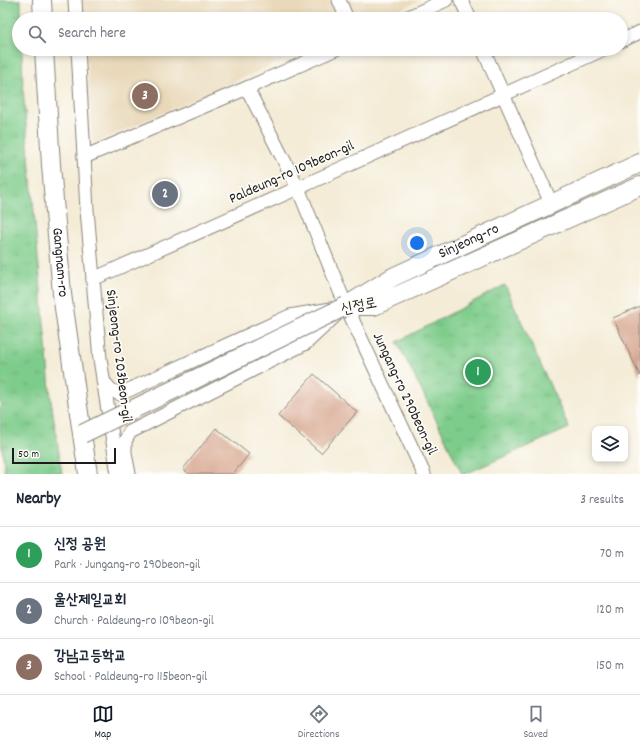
<!DOCTYPE html>
<html lang="en">
<head>
<meta charset="utf-8">
<style>
  :root { --surface:#fff; --page:#f6f6f7; --text:#1f2937; --muted:#747a83; --line:#e0e1e3; --accent:#111827 }
  body { margin:0; font-family:Dekko,"Poor Story",sans-serif; background:var(--page); color:var(--text) }
  .controls { position:absolute; right:12px; bottom:12px; display:grid; overflow:hidden; border-radius:8px; box-shadow:0 2px 6px #0003 }
  .controls button { width:36px; height:36px; display:grid; place-items:center; padding:0; border:0; border-bottom:1px solid var(--line); background:var(--surface); color:var(--text); font:20px sans-serif }
  .scale { position:absolute; left:12px; bottom:10px; width:104px; box-sizing:border-box; padding-left:4px; border:2px solid #1c1c1c; border-top:0; font-size:11px; line-height:14px; white-space:nowrap; color:#1c1c1c; -webkit-text-stroke:3px #fdfcf7; paint-order:stroke }
  .you { position:absolute; left:417px; top:243px; width:14px; height:14px; margin:-10px; border:3px solid #fff; border-radius:50%; background:#1a73e8; box-shadow:0 0 0 6px #1a73e833 }
  .badge { display:grid; place-items:center; width:26px; height:26px; border-radius:50%; background:var(--accent); color:#fff; font-size:13px; font-weight:700 }
  .pin { position:absolute; translate:-50% -50%; border:2px solid #fff; box-shadow:0 1px 4px #0006 }
  .list { margin:0; padding:0; list-style:none }
  h2 { display:flex; justify-content:space-between; align-items:center; height:52px; margin:0; padding:0 16px; font-size:17px }
  h2 small { font-size:13px; font-weight:400; color:var(--muted) }
  .list li { display:grid; grid-template-columns:26px 1fr auto; gap:12px; align-items:center; box-sizing:border-box; height:56px; padding:0 16px; border-top:1px solid var(--line) }
  .list b { display:block; font-size:15px; white-space:nowrap }
  .list p { margin:0; font-size:13px; white-space:nowrap; color:var(--muted) }
  .list em { font-size:13px; font-style:normal; color:var(--muted) }
  .icon { flex:none; width:22px; height:22px; fill:none; stroke:currentColor; stroke-width:2; stroke-linecap:round; stroke-linejoin:round }
  .map { position:relative; flex:none; width:640px; height:474px; overflow:hidden }
  .search { position:absolute; background:var(--surface); box-shadow:0 2px 6px #0003; left:12px; right:12px; top:12px; height:44px; display:flex; align-items:center; gap:10px; box-sizing:border-box; padding:0 14px; border-radius:22px; color:var(--muted); font-size:15px }
  .sheet { height:220px; background:var(--surface) }
  nav { display:flex; justify-content:space-around; align-items:center; box-sizing:border-box; height:56px; border-top:1px solid var(--line); background:var(--surface); font-size:11px; color:var(--muted) }
  nav a { display:grid; justify-items:center; gap:2px }
  nav .on { color:var(--accent) }
  .map>svg:first-child { display:block }
  .built { fill:#e9d9ba }
  .park { fill:url(#park-tufts); stroke:#4d7454 }
  .building { fill:#d8a791 }
  .lines { fill:none; stroke-linecap:round; stroke-linejoin:round }
  .minor-casing { stroke:#88847a; stroke-width:15 }
  .secondary-casing { stroke:#88847a; stroke-width:20 }
  .minor { stroke:#fff; stroke-width:13 }
  .secondary { stroke:#fff; stroke-width:18 }
  .secondary-bridge-casing { stroke:#88847a; stroke-width:20; stroke-linecap:butt }
  .secondary-bridge { stroke:#fff; stroke-width:18 }
  .labels { text-anchor:middle; dominant-baseline:central; stroke-width:3.5; stroke-linejoin:round; paint-order:stroke }
  .street-label { font-size:15px; fill:#1c1c1c; stroke:#fdfcf7 }
</style>
</head>
<body>
<div class="map">
<svg width="640" height="474" viewBox="0 0 640 474">
  <defs>
    <pattern id="park-tufts" width="24" height="20" patternUnits="userSpaceOnUse"><rect width="24" height="20" fill="#7ecc8b"/><path d="M3 7l-1-3M5 7V3M7 7l1-3M15 17l-1-3M17 17v-4M19 17l1-3" fill="none" stroke="#6caf77"/></pattern>
  </defs>
  <rect width="100%" height="100%" fill="#fdfcf7"/>
  <filter id="ink" filterUnits="userSpaceOnUse"><feTurbulence type="fractalNoise" baseFrequency=".025" numOctaves="2"/><feDisplacementMap in="SourceGraphic" scale="8" xChannelSelector="R" yChannelSelector="G"/><feConvolveMatrix kernelMatrix="1 2 1 2 8 2 1 2 1" color-interpolation-filters="sRGB"/></filter>
  <filter id="wash" filterUnits="userSpaceOnUse"><feTurbulence type="fractalNoise" baseFrequency=".012" numOctaves="4" result="noise"/><feDisplacementMap in="SourceGraphic" scale="16" xChannelSelector="R" yChannelSelector="G"/><feGaussianBlur stdDeviation="0.9" result="paint"/><feColorMatrix in="noise" values="0 0 0 0 0 0 0 0 0 0 0 0 0 0 0 0 0 1.4 0 .05"/><feComposite in="paint" operator="in"/></filter>
  <g filter="url(#wash)">
    <rect width="100%" height="100%" fill="#f4ecd7"/>
    <!-- built -->
    <g class="built">
      <polygon points="82,0 329,0 337,19 84,19"/>
      <polygon points="348,0 421,0 377,19 356,19"/>
      <polygon points="86,49 308,49 93,144"/>
    </g>
    <!-- park -->
    <g class="park">
      <polygon points="0,0 21,0 21,19 19,19 19,49 22,49 23,91 51,400 62,474 5,474 0,430"/>
      <polygon points="505,285 569,428 465,474 462,474 428,403 397,342"/>
    </g>
    <g id="blocks">
      <!-- building -->
      <g class="building">
        <polygon points="640,306 640,376 613,318"/>
        <polygon points="314,374 357,412 321,453 278,416"/>
        <polygon points="216,428 249,454 233,474 189,474 183,469"/>
      </g>
    </g>
  </g>
  <g filter="url(#ink)">
    <use href="#blocks" fill-opacity="0" stroke="#88847a" stroke-width="1"/>
    <g class="lines">
      <defs>
        <g id="minor">
          <polyline points="75,0 76,19"/>
          <polyline points="339,0 347,19"/>
          <polyline points="461,0 470,19"/>
          <polyline points="404,19 446,0"/>
          <polyline points="621,41 640,32"/>
          <polyline points="78,49 87,210 100,359 118,474"/>
          <polyline points="483,49 551,203"/>
          <polyline points="247,88 298,188 346,306 424,474"/>
          <polyline points="84,157 247,88 336,49"/>
          <polyline points="93,279 298,188 604,49"/>
          <polyline points="103,381 111,390 120,394 290,316 331,309"/>
          <polyline points="129,474 125,453 125,441 130,432 306,343 336,315"/>
        </g>
        <g id="secondary">
          <polyline points="42,0 43,19"/>
          <path id="s1" d="M44,49L51,165L62,294L82,434L88,474"/>
          <path id="s2" d="M346,306L393,277L640,163"/>
          <polyline points="346,306 374,306 640,186"/>
        </g>
      </defs>
      <!-- minor casing -->
      <use href="#minor" class="minor-casing"/>
      <!-- secondary casing -->
      <use href="#secondary" class="secondary-casing"/>
      <!-- minor -->
      <use href="#minor" class="minor"/>
      <!-- secondary -->
      <use href="#secondary" class="secondary"/>
      <defs>
        <polyline id="secondary-bridge" points="82,434 346,306"/>
      </defs>
      <!-- secondary-bridge casing -->
      <use href="#secondary-bridge" class="secondary-bridge-casing"/>
      <!-- secondary-bridge -->
      <use href="#secondary-bridge" class="secondary-bridge"/>
    </g>
  </g>
  <g class="labels">
    <!-- street labels -->
    <g class="street-label">
      <text transform="translate(292 173) rotate(-24)">Paldeung-ro 109beon-gil</text>
      <text stroke="none"><textPath href="#s2" startOffset="139">Sinjeong-ro</textPath></text>
      <text stroke="none"><textPath href="#s1" startOffset="214">Gangnam-ro</textPath></text>
      <text transform="translate(359 307) rotate(-11)">신정로</text>
      <text transform="translate(118 356) rotate(83)">Sinjeong-ro 203beon-gil</text>
      <text transform="translate(404 394) rotate(65)">Jungang-ro 290beon-gil</text>
    </g>
  </g>
</svg>
<div class="controls">
<button><svg class="icon" aria-label="layers" viewBox="0 0 24 24"><path d="M12 4l9 5-9 5-9-5zM3 14l9 5 9-5"/></svg></button>
</div>
<div class="scale">50 m</div>
<div class="you"></div>
<div class="pin badge" style="left:478px;top:372px;background:#2e9e5b">1</div>
<div class="pin badge" style="left:165px;top:194px;background:#6b7280">2</div>
<div class="pin badge" style="left:145px;top:96px;background:#8d6e63">3</div>
<div class="search"><svg class="icon" aria-label="search" viewBox="0 0 24 24"><circle cx="10" cy="10" r="6"/><path d="M15 15l6 6"/></svg>Search here</div>
</div>
<section class="sheet">
<h2>Nearby<small>3 results</small></h2>
<ul class="list">
<li><span class="badge" style="background:#2e9e5b">1</span><div><b>신정 공원</b><p>Park · Jungang-ro 290beon-gil</p></div><em>70 m</em></li>
<li><span class="badge" style="background:#6b7280">2</span><div><b>울산제일교회</b><p>Church · Paldeung-ro 109beon-gil</p></div><em>120 m</em></li>
<li><span class="badge" style="background:#8d6e63">3</span><div><b>강남고등학교</b><p>School · Paldeung-ro 115beon-gil</p></div><em>150 m</em></li>
</ul>
</section>
<nav>
<a class="on"><svg class="icon" aria-label="map" viewBox="0 0 24 24"><path d="M3 6l6-2 6 2 6-2v14l-6 2-6-2-6 2zM9 4v14M15 6v14"/></svg>Map</a>
<a><svg class="icon" aria-label="directions" viewBox="0 0 24 24"><path d="M12 3l9 9-9 9-9-9zM9 14v-3h6M13 9l2 2-2 2"/></svg>Directions</a>
<a><svg class="icon" aria-label="saved" viewBox="0 0 24 24"><path d="M7 4h10v16l-5-4-5 4z"/></svg>Saved</a>
</nav>
</body>
</html>
